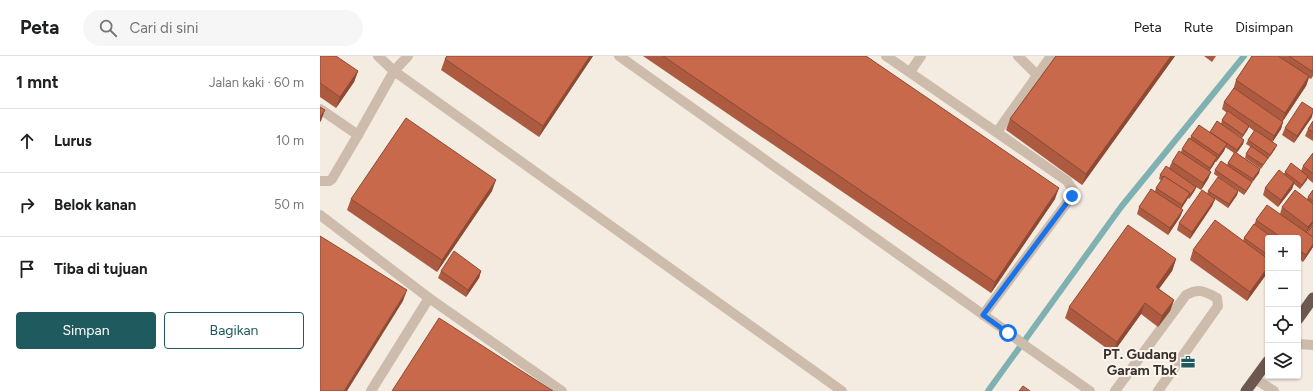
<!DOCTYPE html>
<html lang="id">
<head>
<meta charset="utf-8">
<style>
  :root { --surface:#fff; --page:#f6f6f6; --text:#202124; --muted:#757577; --line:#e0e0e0; --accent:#1f5a5e }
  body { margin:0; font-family:Figtree,sans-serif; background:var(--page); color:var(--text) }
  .controls { position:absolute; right:12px; bottom:12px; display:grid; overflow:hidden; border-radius:4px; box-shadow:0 1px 3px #0004 }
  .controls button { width:36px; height:36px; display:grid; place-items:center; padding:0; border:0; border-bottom:1px solid var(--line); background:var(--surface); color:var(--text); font:20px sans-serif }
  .stop { position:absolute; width:12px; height:12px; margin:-9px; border:3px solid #1a73e8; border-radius:50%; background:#fff }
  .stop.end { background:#1a73e8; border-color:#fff; box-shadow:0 1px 4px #0008 }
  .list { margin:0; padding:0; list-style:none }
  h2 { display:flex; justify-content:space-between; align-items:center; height:52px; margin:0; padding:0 16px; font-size:17px }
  h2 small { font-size:13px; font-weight:400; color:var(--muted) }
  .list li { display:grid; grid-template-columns:26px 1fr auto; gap:12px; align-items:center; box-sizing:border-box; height:64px; padding:0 16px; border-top:1px solid var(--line) }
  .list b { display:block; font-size:15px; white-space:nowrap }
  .list em { font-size:13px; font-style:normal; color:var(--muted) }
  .actions { display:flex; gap:8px; padding:12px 16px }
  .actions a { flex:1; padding:9px 0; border:1px solid var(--accent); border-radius:4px; text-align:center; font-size:14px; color:var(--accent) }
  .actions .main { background:var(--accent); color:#fff }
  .icon { flex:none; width:22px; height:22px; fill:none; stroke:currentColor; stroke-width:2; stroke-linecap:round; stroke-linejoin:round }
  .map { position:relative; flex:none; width:993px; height:335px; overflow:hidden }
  header { display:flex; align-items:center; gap:24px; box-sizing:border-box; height:56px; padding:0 20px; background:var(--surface); border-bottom:1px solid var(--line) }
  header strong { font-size:19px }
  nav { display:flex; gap:22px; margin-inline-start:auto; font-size:14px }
  .search { width:280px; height:36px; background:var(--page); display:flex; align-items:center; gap:10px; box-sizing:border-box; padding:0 14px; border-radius:22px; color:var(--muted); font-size:15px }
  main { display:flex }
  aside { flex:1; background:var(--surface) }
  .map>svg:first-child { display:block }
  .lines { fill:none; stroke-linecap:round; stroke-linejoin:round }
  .stream { stroke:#7fb0b2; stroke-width:6 }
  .service { stroke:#cdbbac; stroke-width:10 }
  .minor { stroke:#cdbbac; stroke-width:10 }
  .trunk { stroke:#6c584f; stroke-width:11 }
  .wall { fill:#ac5a40 }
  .shaded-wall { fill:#8c4a34 }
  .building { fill:#c8694b; stroke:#8c4a34 }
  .route { stroke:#1a73e8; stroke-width:5 }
  .labels { text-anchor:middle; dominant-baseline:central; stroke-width:4; stroke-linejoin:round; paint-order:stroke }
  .poi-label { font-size:14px; font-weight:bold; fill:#3b302b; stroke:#fbf5ee; text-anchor:end }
</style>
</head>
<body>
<header>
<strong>Peta</strong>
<div class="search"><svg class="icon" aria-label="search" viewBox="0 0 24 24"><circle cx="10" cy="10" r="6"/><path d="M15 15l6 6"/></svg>Cari di sini</div>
<nav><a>Peta</a><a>Rute</a><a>Disimpan</a></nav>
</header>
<main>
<aside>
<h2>1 mnt<small>Jalan kaki · 60 m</small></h2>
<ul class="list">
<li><svg class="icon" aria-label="ahead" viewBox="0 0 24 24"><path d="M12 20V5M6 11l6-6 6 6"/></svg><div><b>Lurus</b></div><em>10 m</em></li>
<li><svg class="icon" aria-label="right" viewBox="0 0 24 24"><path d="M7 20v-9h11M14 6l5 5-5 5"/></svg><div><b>Belok kanan</b></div><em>50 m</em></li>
<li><svg class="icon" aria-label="arrive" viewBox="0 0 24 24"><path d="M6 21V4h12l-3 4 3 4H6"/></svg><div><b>Tiba di tujuan</b></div></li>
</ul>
<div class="actions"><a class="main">Simpan</a><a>Bagikan</a></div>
</aside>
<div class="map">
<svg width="993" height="335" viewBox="0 0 993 335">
  <rect width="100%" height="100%" fill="#f4ebe1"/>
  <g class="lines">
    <!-- stream -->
    <polyline class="stream" points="668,335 801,151 924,0"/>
    <!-- service -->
    <g class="service">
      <polyline points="58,0 74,15 522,335"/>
      <polyline points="299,0 689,277 707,291 770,335"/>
      <polyline points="566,0 747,125 753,134 752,140 663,259"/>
      <polyline points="698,0 717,19"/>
      <polyline points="590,16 601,0"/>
      <polyline points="0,53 38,79"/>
      <polyline points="677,76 731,0"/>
      <polyline points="0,125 9,125 12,123 38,79 74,15 88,0"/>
      <polyline points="0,159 109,242 242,335"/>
      <polyline points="935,323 954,335"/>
      <polyline points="51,335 109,242"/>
      <path d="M795,335L866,239C880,232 884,235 897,242L898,250L838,335"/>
    </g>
    <!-- minor -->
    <polyline class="minor" points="978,288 993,289"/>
    <!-- trunk -->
    <g class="trunk">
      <polyline points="978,263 993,242"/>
      <polyline points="926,335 948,305"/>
    </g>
  </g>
  <!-- wall -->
  <g class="wall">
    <polygon points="0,0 38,15 34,26 16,52 0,41"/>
    <polygon points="127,0 273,0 219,81 121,14 125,3"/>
    <polygon points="323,0 546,0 735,143 671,237"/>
    <polygon points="736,0 855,0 762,129 686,74 690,63"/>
    <polygon points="884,0 896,0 892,6"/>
    <polygon points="932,0 993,0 993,20 991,23 989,22 986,30 963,65 961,73 952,86 955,93 948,103 948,102 946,105 941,113 925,102 926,98 931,91 926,88 928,84 934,75 929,71 922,82 901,68 902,64 907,57 902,53 904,46 913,34 916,24"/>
    <polygon points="992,61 974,87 962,79 965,72"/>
    <polygon points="897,65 924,84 923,88 916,97 940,113 939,117 931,127 930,130 924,139 894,118 895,114 907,109 908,107 914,97 905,91 904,95 896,106 895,106 894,108 889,115 891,116 888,123 881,134 876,131 875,134 869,143 868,142 861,153 863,154 860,161 848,179 817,158 819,151 835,135 836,132 841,124 839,123 840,119 849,112 852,106 861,96 862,93 870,83 871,80 890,76"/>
    <polygon points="993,65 993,85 985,80 988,73"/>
    <polygon points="993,97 993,127 987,122 980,133 974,128 972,133 958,151 943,139 945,132 964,118 965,116 981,115 983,110"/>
    <polygon points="993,134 993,168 987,176 987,177 993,169 993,191 983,206 978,202 978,182 948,182 948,216 927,245 870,204 873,194 923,185 924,182 934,169 936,164 960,158 962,151 987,143 988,141"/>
    <polygon points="172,135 117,216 27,154 31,143"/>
    <polygon points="888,135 918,135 917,139 908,152 895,143 892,150 870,183 857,174 859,167 887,138"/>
    <polygon points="856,203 852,215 839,233 854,244 850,255 838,271 821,258 793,297 745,262 749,251"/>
    <polygon points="121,215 161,215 159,222 146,241 118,222"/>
  </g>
  <!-- shaded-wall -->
  <g class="shaded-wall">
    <polygon points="270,0 273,0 219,81 223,70"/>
    <polygon points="851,0 855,0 762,129 766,118"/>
    <polygon points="38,15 34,26 16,52 20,41"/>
    <polygon points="989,20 986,30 962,66 965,57"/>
    <polygon points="5,54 1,65 0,66 0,61"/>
    <polygon points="993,56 992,61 974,87 977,80"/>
    <polygon points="963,66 961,73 952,87 954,80"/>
    <polygon points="929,70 928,73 922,82 923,79"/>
    <polygon points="924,84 923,88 916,98 917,94"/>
    <polygon points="907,88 904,95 896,106 899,99"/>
    <polygon points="957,89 955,93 948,103 950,99"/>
    <polygon points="897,101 894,108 887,119 890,112"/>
    <polygon points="940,113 939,117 932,127 933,123"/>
    <polygon points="891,116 888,123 881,134 883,127"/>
    <polygon points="988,120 987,124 980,133 982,129"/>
    <polygon points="176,124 172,135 117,216 122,204"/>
    <polygon points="932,126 930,130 924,139 926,135"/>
    <polygon points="974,126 972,133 958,151 961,144"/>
    <polygon points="876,131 875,134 869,143 870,139"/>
    <polygon points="739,132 735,143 671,237 675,226"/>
    <polygon points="918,135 917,139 908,152 909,148"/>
    <polygon points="870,137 867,144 859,156 862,149"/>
    <polygon points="895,143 892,150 870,183 872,176"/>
    <polygon points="863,154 860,161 848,179 850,172"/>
    <polygon points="993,165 993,168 985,178 988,171"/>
    <polygon points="993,188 993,191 983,206 986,199"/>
    <polygon points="856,203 852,215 832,242 836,231"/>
    <polygon points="948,211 948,216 927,245 930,236"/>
    <polygon points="161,215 159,222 146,241 148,234"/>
    <polygon points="87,234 83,245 27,335 24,335"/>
    <polygon points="854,244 850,255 838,271 842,260"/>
    <polygon points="825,247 821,258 793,297 797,286"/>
  </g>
  <!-- building -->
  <g class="building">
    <polygon points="0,0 16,0 38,15 20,41 0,27"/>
    <polygon points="127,0 270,0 223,70 125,3"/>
    <polygon points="343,0 546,0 739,132 675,226"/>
    <polygon points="736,0 851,0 766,118 690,63"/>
    <polygon points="932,0 958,0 989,20 965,57 916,24"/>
    <polygon points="969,0 993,0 993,16"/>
    <polygon points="914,32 963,66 954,80 904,46"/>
    <polygon points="982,46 993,53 993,56 977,80 965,72"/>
    <polygon points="0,51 5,54 0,61"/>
    <polygon points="908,55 929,70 923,79 902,64"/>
    <polygon points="86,62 176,124 122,204 31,143"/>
    <polygon points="897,65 924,84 917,94 890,76"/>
    <polygon points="993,65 993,76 988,73"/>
    <polygon points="879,69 907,88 899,99 871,80"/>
    <polygon points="935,74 957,89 950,99 928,84"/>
    <polygon points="869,82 897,101 890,112 862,93"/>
    <polygon points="931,90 948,102 943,109 926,98"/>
    <polygon points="859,95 891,116 883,127 852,106"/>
    <polygon points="915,96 940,113 933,123 908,107"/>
    <polygon points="993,97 993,118 983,110"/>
    <polygon points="901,105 932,126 926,135 895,114"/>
    <polygon points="971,107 988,120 982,129 965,116"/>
    <polygon points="846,110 876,131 870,139 869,138 870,137 844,120 843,121 840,119"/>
    <polygon points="959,114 974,126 961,144 945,132"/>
    <polygon points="844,120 870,137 862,149 836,132"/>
    <polygon points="898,121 918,135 909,148 888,135"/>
    <polygon points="831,133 863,154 850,172 819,151"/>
    <polygon points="882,134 895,143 872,176 859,167"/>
    <polygon points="975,134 993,148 993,165 988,171 962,151"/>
    <polygon points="993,134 993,145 988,141"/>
    <polygon points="947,149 993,181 993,188 986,199 978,194 978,182 962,182 936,164"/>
    <polygon points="895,164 948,203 948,211 930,236 873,194"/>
    <polygon points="934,168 953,182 948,182 948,199 924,182"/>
    <polygon points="808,169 856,203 836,231 854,244 842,260 825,247 797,286 749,251"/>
    <polygon points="993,169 993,181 987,177"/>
    <polygon points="0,180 87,234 24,335 0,335"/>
    <polygon points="134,195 161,215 148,234 121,215"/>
    <polygon points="119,262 233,335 72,335"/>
    <polygon points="703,330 710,335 699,335"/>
  </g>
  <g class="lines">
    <!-- route -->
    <polyline class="route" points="688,277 663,259 752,140"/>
  </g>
  <!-- icons -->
  <defs>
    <symbol id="office-bare" viewBox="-9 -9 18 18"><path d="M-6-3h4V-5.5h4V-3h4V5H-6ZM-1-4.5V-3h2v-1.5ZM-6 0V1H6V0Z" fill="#1f5a5e" stroke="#fbf5ee" stroke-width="2.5" paint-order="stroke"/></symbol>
  </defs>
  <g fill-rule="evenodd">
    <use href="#office-bare" x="858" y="296" width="20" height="20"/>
  </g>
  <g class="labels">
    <!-- poi labels -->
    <g class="poi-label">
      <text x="857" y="298">PT. Gudang<tspan x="857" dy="16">Garam Tbk</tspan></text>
    </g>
  </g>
</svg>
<div class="controls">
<button>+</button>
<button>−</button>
<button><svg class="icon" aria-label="locate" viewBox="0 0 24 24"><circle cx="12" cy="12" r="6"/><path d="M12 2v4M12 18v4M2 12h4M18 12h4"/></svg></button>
<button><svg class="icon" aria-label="layers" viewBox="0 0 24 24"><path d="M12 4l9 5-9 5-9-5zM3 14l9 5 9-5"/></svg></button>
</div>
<div class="stop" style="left:688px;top:277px"></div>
<div class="stop end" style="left:752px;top:140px"></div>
</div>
</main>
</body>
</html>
